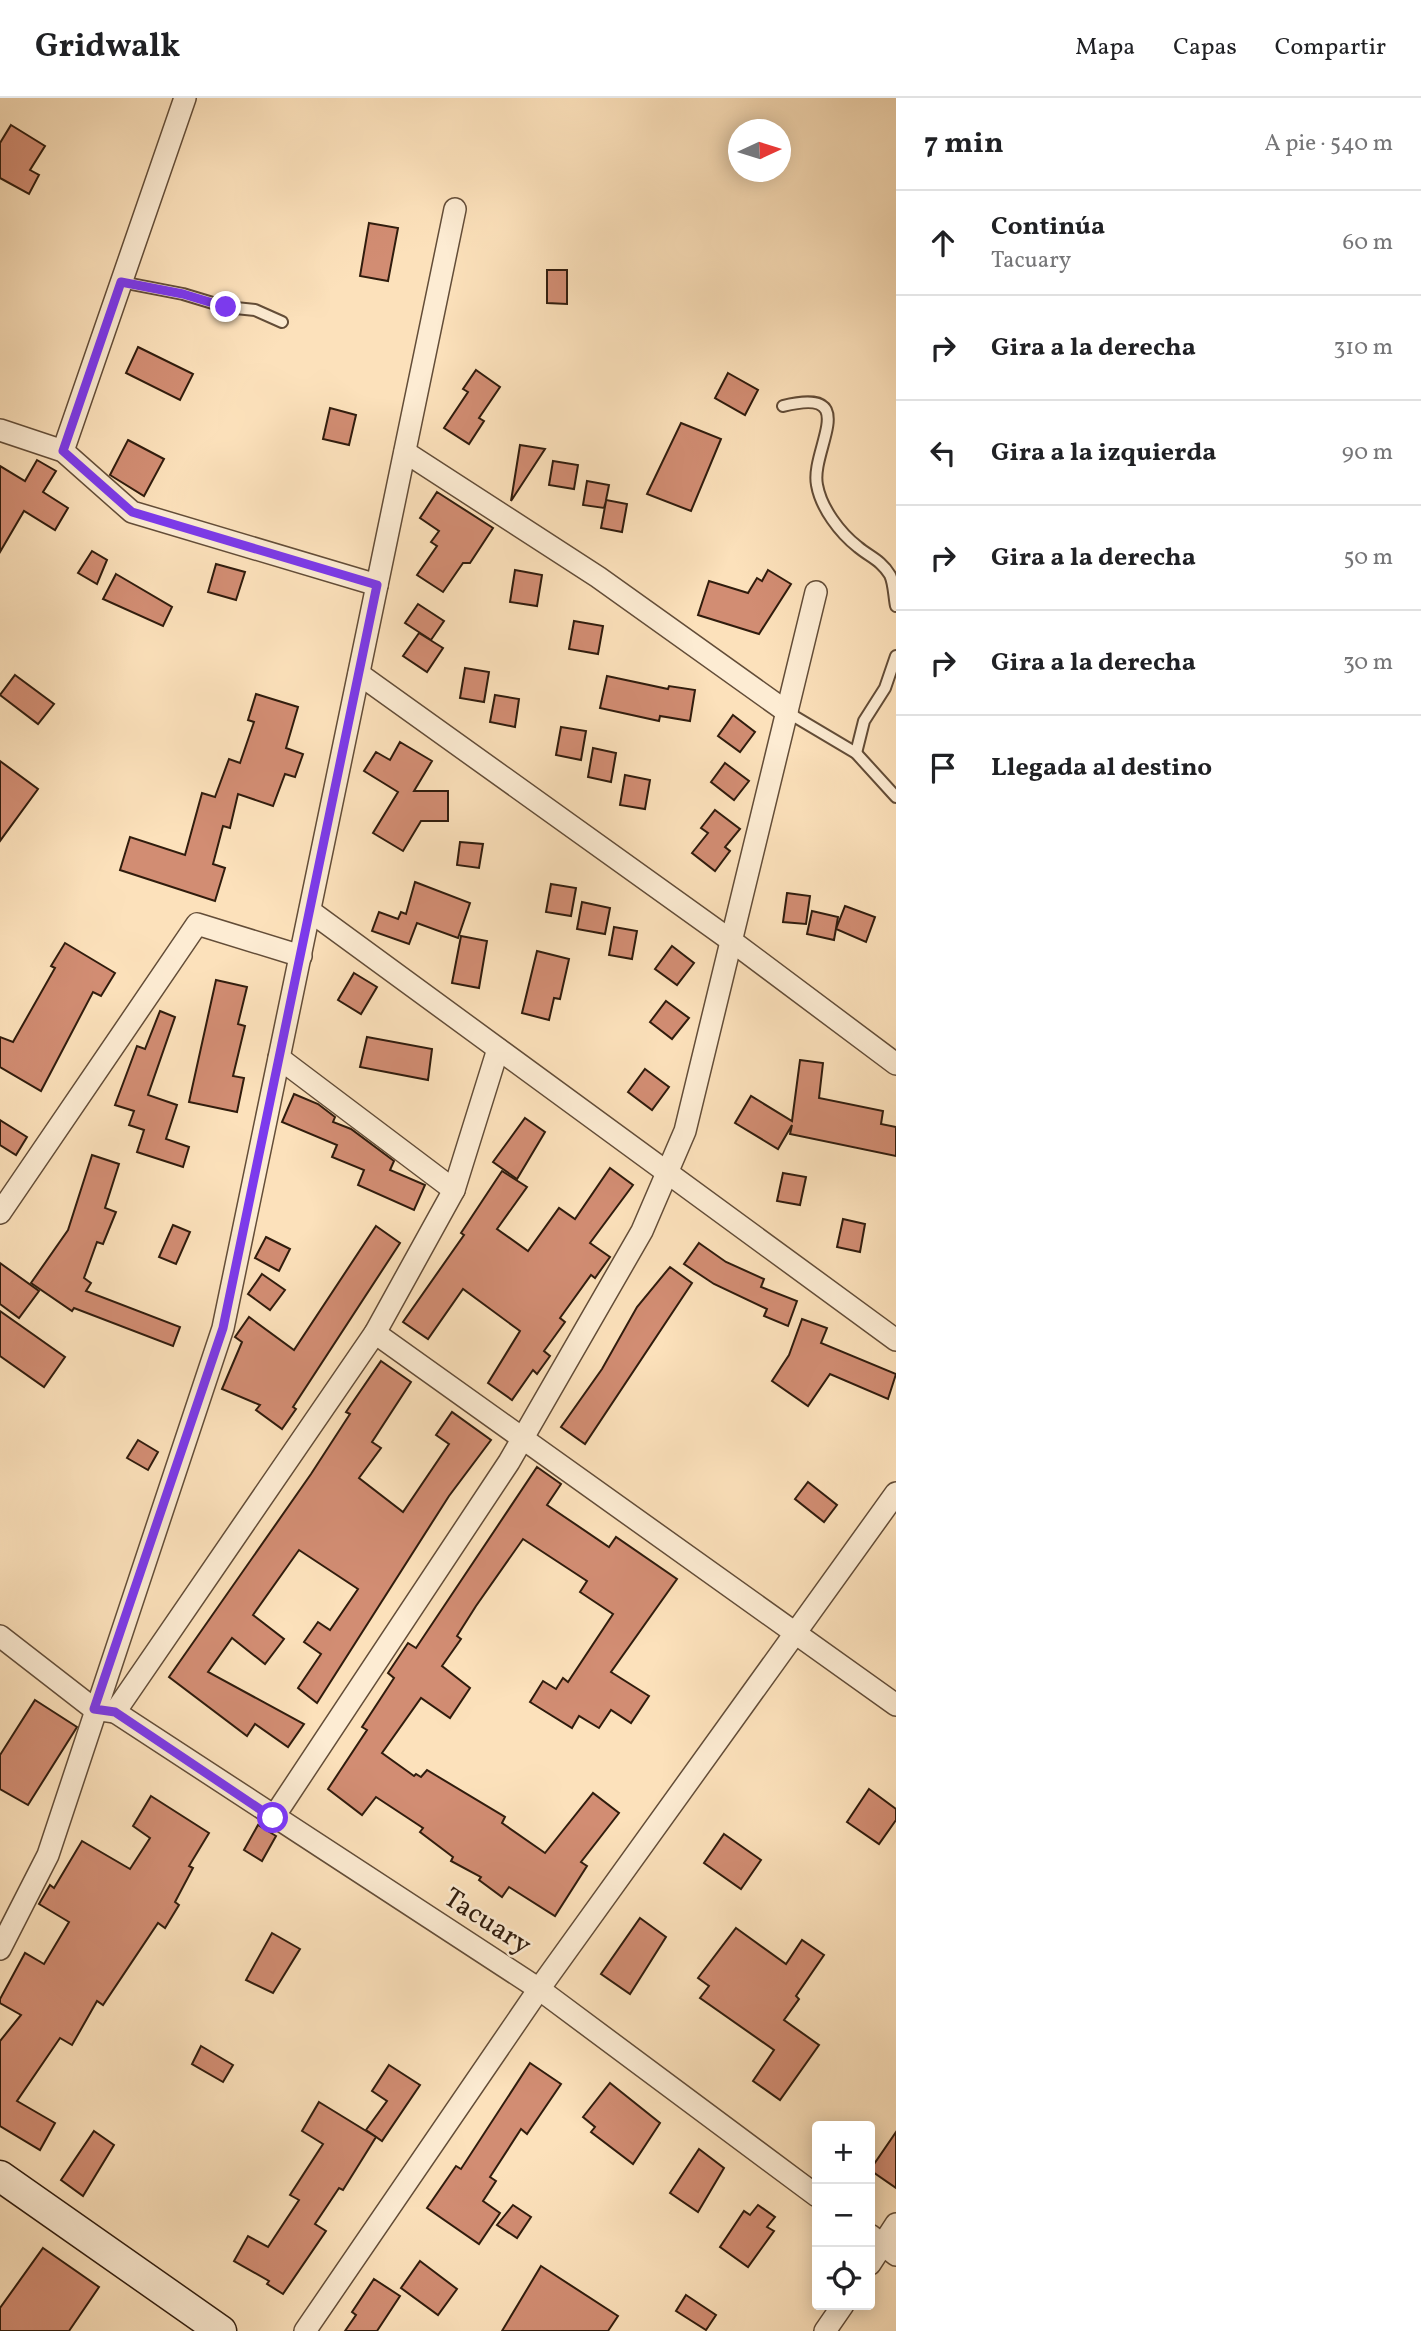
<!DOCTYPE html>
<html lang="es">
<head>
<meta charset="utf-8">
<style>
  :root { --surface:#fff; --page:#f6f6f6; --text:#202124; --muted:#757577; --line:#e0e0e0 }
  body { margin:0; font-family:Vollkorn,serif; background:var(--page); color:var(--text) }
  .controls { position:absolute; right:21px; bottom:21px; display:grid; overflow:hidden; border-radius:7px; box-shadow:0 4px 18px #0003 }
  .controls button { width:63px; height:63px; display:grid; place-items:center; padding:0; border:0; border-bottom:2px solid var(--line); background:var(--surface); color:var(--text); font:35px sans-serif }
  .compass { position:absolute; left:728px; top:21px; width:63px; height:63px; border-radius:50%; background:var(--surface); box-shadow:0 4px 18px #0003; rotate:86deg }
  .stop { position:absolute; width:21px; height:21px; margin:-16px; border:5px solid #7c3aed; border-radius:50%; background:#fff }
  .stop.end { background:#7c3aed; border-color:#fff; box-shadow:0 2px 7px #0008 }
  .list { margin:0; padding:0; list-style:none }
  h2 { display:flex; justify-content:space-between; align-items:center; height:91px; margin:0; padding:0 28px; font-size:30px }
  h2 small { font-size:23px; font-weight:400; color:var(--muted) }
  .list li { display:grid; grid-template-columns:46px 1fr auto; gap:21px; align-items:center; box-sizing:border-box; height:105px; padding:0 28px; border-top:2px solid var(--line) }
  .list b { display:block; font-size:26px; white-space:nowrap }
  .list p { margin:0; font-size:23px; white-space:nowrap; color:var(--muted) }
  .list em { font-size:23px; font-style:normal; color:var(--muted) }
  .icon { flex:none; width:38px; height:38px; fill:none; stroke:currentColor; stroke-width:2; stroke-linecap:round; stroke-linejoin:round }
  .map { position:relative; flex:none; width:896px; height:2233px; overflow:hidden }
  header { display:flex; align-items:center; gap:42px; box-sizing:border-box; height:98px; padding:0 35px; background:var(--surface); border-bottom:2px solid var(--line) }
  header strong { font-size:33px }
  nav { display:flex; gap:38px; margin-inline-start:auto; font-size:24px }
  main { display:flex }
  aside { flex:1; background:var(--surface) }
  .map>svg:first-child { display:block }
  .building { fill:#d28d73; stroke:#301c0d; stroke-width:2 }
  .lines { fill:none; stroke-linecap:round; stroke-linejoin:round }
  .service-casing { stroke:#634d38; stroke-width:14 }
  .minor-casing { stroke:#634d38; stroke-width:24 }
  .secondary-casing { stroke:#301c0d; stroke-width:33 }
  .service { stroke:#fdecd3; stroke-width:10 }
  .minor { stroke:#fdecd3; stroke-width:21 }
  .secondary { stroke:#fdecd3; stroke-width:30 }
  .route { stroke:#7c3aed; stroke-width:9 }
  .labels { text-anchor:middle; dominant-baseline:central; stroke-width:5; stroke-linejoin:round; paint-order:stroke }
  .street-label { font-size:28px; fill:#301c0d; stroke:#fdecd3 }
</style>
</head>
<body>
<header>
<strong>Gridwalk</strong>
<nav><a>Mapa</a><a>Capas</a><a>Compartir</a></nav>
</header>
<main>
<div class="map">
<svg width="896" height="2233" viewBox="0 0 896 2233">
  <rect width="100%" height="100%" fill="#fce1bb"/>
  <filter id="stains"><feTurbulence type="fractalNoise" baseFrequency=".00286" numOctaves="4"/><feColorMatrix values="0 0 0 0 .2 0 0 0 0 .09 0 0 0 0 .02 0 0 0 .5 -.17"/></filter>
  <radialGradient id="worn" r=".72"><stop offset=".6" stop-color="#630" stop-opacity="0"/><stop offset="1" stop-color="#630" stop-opacity=".3"/></radialGradient>
  <!-- building -->
  <g class="building">
    <polygon points="11,27 45,48 30,72 39,77 29,96 0,80 0,45"/>
    <polygon points="369,125 398,130 388,183 360,178"/>
    <polygon points="547,172 567,172 567,206 547,205"/>
    <polygon points="138,249 193,276 180,302 126,275"/>
    <polygon points="476,272 500,289 479,320 484,323 469,346 444,330 468,294 463,291"/>
    <polygon points="728,275 758,292 745,317 715,300"/>
    <polygon points="330,310 356,317 349,347 323,341"/>
    <polygon points="681,325 721,341 691,413 647,396"/>
    <polygon points="128,342 164,361 144,398 110,377"/>
    <polygon points="520,347 545,351 511,403"/>
    <polygon points="37,362 56,373 43,394 68,410 55,432 24,413 0,454 0,368 25,383"/>
    <polygon points="553,363 578,367 574,391 549,387"/>
    <polygon points="587,383 609,387 606,402 627,406 622,434 601,430 606,403 604,410 583,407"/>
    <polygon points="437,394 493,430 470,465 463,465 443,494 417,477 437,448 431,444 439,433 420,420"/>
    <polygon points="92,453 107,462 97,486 78,475"/>
    <polygon points="216,466 245,474 236,502 208,494"/>
    <polygon points="515,472 542,477 537,508 510,504"/>
    <polygon points="768,472 791,486 759,536 698,517 709,483 748,495 757,480 762,483"/>
    <polygon points="116,476 172,509 163,528 103,501"/>
    <polygon points="418,506 444,523 431,542 405,525"/>
    <polygon points="574,523 603,528 598,556 569,551"/>
    <polygon points="419,535 443,550 427,574 403,558"/>
    <polygon points="465,570 489,574 484,604 460,600"/>
    <polygon points="15,577 54,606 38,626 0,597"/>
    <polygon points="607,578 668,591 669,588 695,592 690,623 660,618 659,623 600,610"/>
    <polygon points="256,596 298,609 286,650 303,656 295,679 285,676 273,708 238,696 230,730 223,728 213,766 225,770 215,803 120,772 130,739 185,757 202,695 215,699 229,661 240,665 254,624 248,622"/>
    <polygon points="495,597 519,601 515,629 490,624"/>
    <polygon points="733,617 755,634 740,654 718,638"/>
    <polygon points="561,629 586,633 581,662 556,657"/>
    <polygon points="400,644 432,663 414,693 448,693 448,723 421,723 403,753 373,735 398,694 364,673 376,654 390,662"/>
    <polygon points="593,650 616,655 611,684 588,679"/>
    <polygon points="0,663 38,691 0,743"/>
    <polygon points="725,665 749,683 734,702 711,684"/>
    <polygon points="625,677 650,682 645,711 620,707"/>
    <polygon points="715,712 740,731 725,749 730,753 715,773 692,755 708,735 701,730"/>
    <polygon points="460,744 483,746 479,770 457,767"/>
    <polygon points="415,784 470,805 458,840 417,825 409,846 372,833 379,814 398,821 401,814 406,816"/>
    <polygon points="551,786 576,790 571,818 546,814"/>
    <polygon points="787,795 810,798 806,826 783,824"/>
    <polygon points="582,804 610,810 605,836 577,831"/>
    <polygon points="845,808 875,819 866,844 836,831"/>
    <polygon points="812,813 838,819 834,842 807,836"/>
    <polygon points="614,829 637,833 632,861 609,857"/>
    <polygon points="461,838 487,843 479,890 452,885"/>
    <polygon points="65,845 115,875 101,898 93,894 41,993 0,969 0,939 13,944 55,870 51,868"/>
    <polygon points="672,848 694,865 677,887 655,871"/>
    <polygon points="537,853 569,861 560,901 554,900 549,922 522,915"/>
    <polygon points="354,875 377,889 361,916 338,902"/>
    <polygon points="216,882 247,889 238,926 245,928 233,978 244,980 237,1014 189,1004"/>
    <polygon points="666,903 689,920 672,941 650,924"/>
    <polygon points="160,913 175,919 148,997 177,1007 166,1041 189,1049 183,1069 137,1054 144,1032 129,1027 134,1013 115,1007 137,948 145,951"/>
    <polygon points="367,939 432,951 428,982 360,969"/>
    <polygon points="800,962 823,965 819,1000 883,1013 881,1026 896,1029 896,1058 790,1036 792,1027 778,1051 735,1025 751,998 792,1023"/>
    <polygon points="645,971 669,989 652,1012 628,994"/>
    <polygon points="294,996 318,1006 335,1019 333,1024 351,1031 394,1063 390,1072 425,1087 414,1112 358,1087 364,1072 332,1059 337,1047 282,1024"/>
    <polygon points="525,1020 545,1034 517,1081 493,1064"/>
    <polygon points="0,1022 27,1039 16,1057 0,1047"/>
    <polygon points="92,1057 119,1066 105,1110 116,1114 103,1146 97,1144 84,1180 91,1185 86,1193 180,1229 173,1248 74,1210 72,1213 31,1185 68,1132"/>
    <polygon points="610,1070 633,1087 590,1145 610,1159 595,1180 591,1177 560,1220 565,1224 544,1253 550,1258 537,1276 533,1272 512,1302 488,1285 520,1233 463,1191 428,1241 403,1224 464,1137 461,1135 502,1073 527,1089 497,1131 528,1153 559,1110 575,1121"/>
    <polygon points="783,1075 806,1079 800,1107 777,1103"/>
    <polygon points="843,1121 865,1126 860,1154 837,1149"/>
    <polygon points="173,1127 190,1134 176,1166 159,1159"/>
    <polygon points="376,1128 400,1145 293,1309 296,1311 282,1331 256,1312 260,1307 222,1291 242,1244 235,1239 249,1219 294,1252"/>
    <polygon points="266,1139 290,1151 279,1173 255,1160"/>
    <polygon points="699,1145 726,1164 764,1181 761,1189 797,1203 788,1228 764,1218 767,1211 714,1186 684,1166"/>
    <polygon points="0,1165 39,1193 19,1220 0,1206"/>
    <polygon points="670,1169 692,1185 585,1346 561,1329 602,1271 637,1209"/>
    <polygon points="262,1176 285,1192 270,1212 248,1196"/>
    <polygon points="0,1213 65,1259 44,1289 0,1258"/>
    <polygon points="802,1221 827,1230 821,1245 896,1276 888,1301 830,1276 808,1308 772,1283 789,1257"/>
    <polygon points="381,1263 411,1284 372,1344 381,1350 359,1380 403,1414 449,1346 436,1337 452,1314 491,1342 449,1398 317,1605 298,1590 321,1556 304,1544 318,1524 330,1532 358,1491 299,1452 253,1517 284,1541 265,1566 232,1540 208,1574 304,1626 288,1649 255,1626 247,1638 169,1579 311,1376 350,1316 346,1314"/>
    <polygon points="138,1342 158,1354 148,1372 127,1360"/>
    <polygon points="537,1369 561,1386 547,1407 609,1449 616,1439 677,1481 611,1574 649,1598 631,1625 611,1612 599,1630 579,1618 572,1630 530,1604 543,1583 556,1591 563,1580 568,1584 613,1516 580,1494 587,1483 523,1441 476,1508 457,1538 461,1541 442,1568 470,1590 450,1620 421,1600 382,1655 414,1678 416,1676 421,1679 427,1672 505,1719 502,1725 545,1755 593,1695 619,1715 581,1764 587,1768 555,1818 509,1789 502,1799 479,1782 481,1779 451,1763 453,1759 420,1734 423,1730 376,1699 362,1717 328,1691 367,1632 362,1629 394,1580 388,1575 408,1545 416,1550"/>
    <polygon points="808,1384 837,1407 824,1424 795,1401"/>
    <polygon points="35,1602 77,1629 28,1707 0,1691 0,1657"/>
    <polygon points="869,1691 896,1711 896,1722 879,1746 847,1724"/>
    <polygon points="151,1698 209,1735 189,1768 193,1770 175,1804 179,1807 165,1830 158,1825 103,1907 97,1903 72,1947 60,1940 17,2003 55,2025 40,2052 0,2028 0,1943 21,1917 0,1905 0,1901 25,1855 44,1866 69,1824 39,1806 50,1787 54,1790 82,1743 130,1771 150,1740 133,1728"/>
    <polygon points="258,1727 276,1738 262,1763 244,1752"/>
    <polygon points="724,1736 761,1762 741,1791 704,1765"/>
    <polygon points="640,1820 666,1839 630,1896 601,1876"/>
    <polygon points="736,1830 786,1866 802,1842 824,1857 796,1898 799,1901 784,1922 819,1947 780,2002 753,1983 774,1952 700,1900 709,1888 698,1880"/>
    <polygon points="272,1835 300,1851 273,1895 246,1882"/>
    <polygon points="201,1948 233,1967 223,1984 192,1966"/>
    <polygon points="530,1965 561,1986 527,2036 521,2031 490,2079 496,2083 483,2103 500,2115 479,2146 427,2110 456,2068 461,2071"/>
    <polygon points="389,1967 420,1987 382,2043 366,2032 387,2003 372,1993"/>
    <polygon points="610,1985 660,2025 633,2066 591,2034 595,2029 583,2019"/>
    <polygon points="319,2004 376,2039 343,2092 339,2090 315,2126 326,2133 283,2196 267,2186 269,2183 234,2163 248,2138 268,2149 299,2102 290,2097 323,2046 302,2033"/>
    <polygon points="94,2033 114,2047 83,2098 61,2082"/>
    <polygon points="896,2034 896,2090 870,2072"/>
    <polygon points="699,2051 724,2070 698,2114 670,2095"/>
    <polygon points="513,2107 531,2119 517,2140 497,2127"/>
    <polygon points="758,2107 775,2119 767,2129 774,2133 748,2169 720,2149 744,2113 750,2117"/>
    <polygon points="43,2150 99,2189 69,2233 0,2233 0,2210"/>
    <polygon points="420,2163 457,2191 438,2217 401,2190"/>
    <polygon points="541,2168 618,2218 608,2233 502,2233"/>
    <polygon points="374,2181 400,2198 377,2233 345,2233 356,2217 352,2214"/>
    <polygon points="686,2197 716,2217 706,2232 676,2213"/>
  </g>
  <g class="lines">
    <defs>
      <g id="service">
        <polyline points="121,184 183,196 226,209 255,212 282,224"/>
        <path d="M783,308C863,288 810,352 817,387C821,410 840,435 858,449C870,459 881,462 890,477C894,485 894,498 896,508"/>
        <polyline points="787,614 856,655 896,699"/>
        <polyline points="856,655 864,623 885,590 896,558"/>
      </g>
      <g id="minor">
        <polyline points="0,332 63,353 132,414 377,487"/>
        <polyline points="63,353 185,0"/>
        <polyline points="405,354 598,479 787,614"/>
        <polyline points="359,576 733,844 896,966"/>
        <polyline points="310,813 896,1242"/>
        <polyline points="279,960 454,1092"/>
        <polyline points="0,1115 197,826 301,858"/>
        <polyline points="375,1235 896,1607"/>
        <polyline points="0,1538 94,1611 115,1614 375,1235 454,1092 498,951"/>
        <polyline points="115,1614 539,1891 817,2098"/>
        <polyline points="273,1720 509,1364 642,1133 685,1033 816,494"/>
        <polyline points="0,1851 48,1757 223,1230 455,111"/>
        <polyline points="870,2137 896,2157"/>
        <polyline points="870,2166 896,2126"/>
        <polyline points="305,2233 539,1891 896,1395"/>
        <polyline points="825,2233 843,2207"/>
      </g>
      <polyline id="secondary" points="0,2078 221,2233"/>
    </defs>
    <!-- service casing -->
    <use href="#service" class="service-casing"/>
    <!-- minor casing -->
    <use href="#minor" class="minor-casing"/>
    <!-- secondary casing -->
    <use href="#secondary" class="secondary-casing"/>
    <!-- service -->
    <use href="#service" class="service"/>
    <!-- minor -->
    <use href="#minor" class="minor"/>
    <!-- secondary -->
    <use href="#secondary" class="secondary"/>
  </g>
  <g class="lines">
    <!-- route -->
    <polyline class="route" points="226,209 183,196 121,184 63,353 132,414 377,487 223,1230 94,1611 115,1614 273,1720"/>
  </g>
  <g class="labels">
    <!-- street labels -->
    <g class="street-label">
      <text transform="translate(487 1824) rotate(33)">Tacuary</text>
    </g>
  </g>
  <rect width="100%" height="100%" filter="url(#stains)"/>
  <rect width="100%" height="100%" fill="url(#worn)"/>
</svg>
<div class="controls">
<button>+</button>
<button>−</button>
<button><svg class="icon" aria-label="locate" viewBox="0 0 24 24"><circle cx="12" cy="12" r="6"/><path d="M12 2v4M12 18v4M2 12h4M18 12h4"/></svg></button>
</div>
<svg class="compass" viewBox="-18 -18 36 36"><path d="M0-13l5 13h-10z" fill="#e53935"/><path d="M0 13l5-13h-10z" fill="#757577"/></svg>
<div class="stop" style="left:273px;top:1720px"></div>
<div class="stop end" style="left:226px;top:209px"></div>
</div>
<aside>
<h2>7 min<small>A pie · 540 m</small></h2>
<ul class="list">
<li><svg class="icon" aria-label="ahead" viewBox="0 0 24 24"><path d="M12 20V5M6 11l6-6 6 6"/></svg><div><b>Continúa</b><p>Tacuary</p></div><em>60 m</em></li>
<li><svg class="icon" aria-label="right" viewBox="0 0 24 24"><path d="M7 20v-9h11M14 6l5 5-5 5"/></svg><div><b>Gira a la derecha</b></div><em>310 m</em></li>
<li><svg class="icon" aria-label="left" viewBox="0 0 24 24"><path d="M17 20v-9H6M10 6l-5 5 5 5"/></svg><div><b>Gira a la izquierda</b></div><em>90 m</em></li>
<li><svg class="icon" aria-label="right" viewBox="0 0 24 24"><path d="M7 20v-9h11M14 6l5 5-5 5"/></svg><div><b>Gira a la derecha</b></div><em>50 m</em></li>
<li><svg class="icon" aria-label="right" viewBox="0 0 24 24"><path d="M7 20v-9h11M14 6l5 5-5 5"/></svg><div><b>Gira a la derecha</b></div><em>30 m</em></li>
<li><svg class="icon" aria-label="arrive" viewBox="0 0 24 24"><path d="M6 21V4h12l-3 4 3 4H6"/></svg><div><b>Llegada al destino</b></div></li>
</ul>
</aside>
</main>
</body>
</html>
